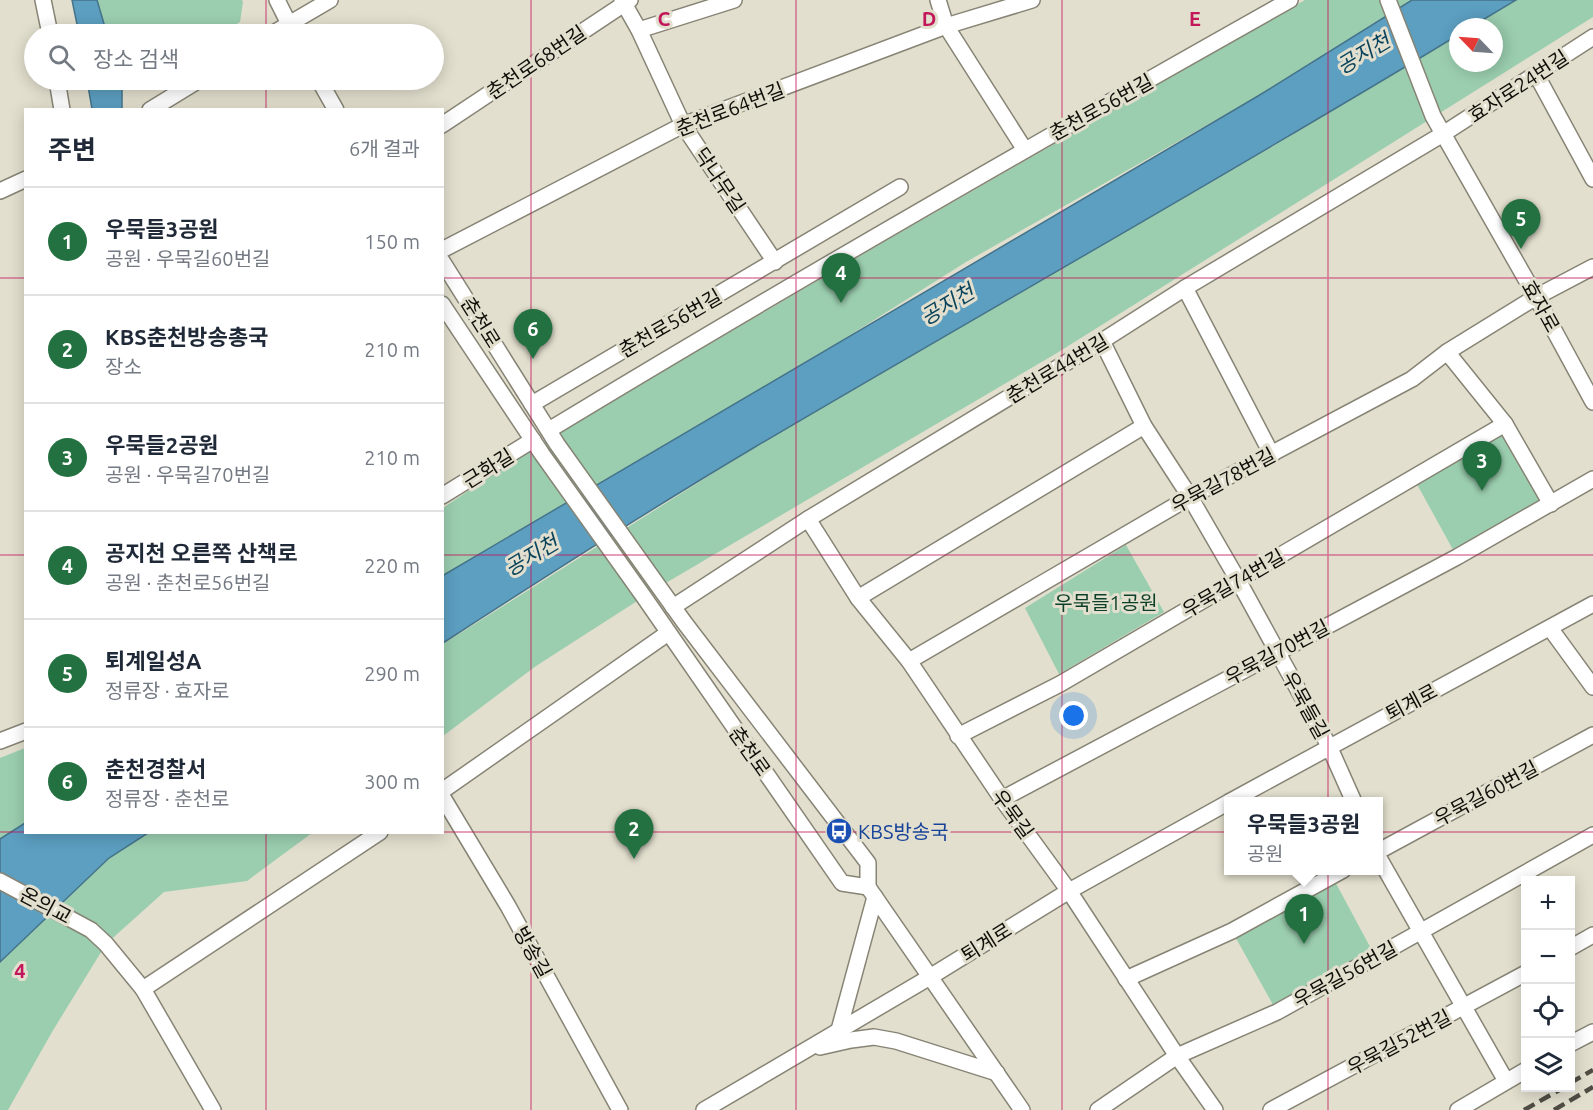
<!DOCTYPE html>
<html lang="ko">
<head>
<meta charset="utf-8">
<style>
  :root { --surface:#fff; --page:#f2f2f3; --text:#1f2937; --muted:#747a83; --line:#e0e1e3; --accent:#237140 }
  body { margin:0; font-family:Ubuntu,"Noto Sans KR",sans-serif; background:var(--page); color:var(--text) }
  .controls { position:absolute; right:18px; bottom:18px; display:grid; overflow:hidden; border-radius:0px; box-shadow:0 3px 15px #0003 }
  .controls button { width:54px; height:54px; display:grid; place-items:center; padding:0; border:0; border-bottom:2px solid var(--line); background:var(--surface); color:var(--text); font:30px sans-serif }
  .compass { position:absolute; left:1449px; top:18px; width:54px; height:54px; border-radius:50%; background:var(--surface); box-shadow:0 3px 15px #0003; rotate:295deg }
  .you { position:absolute; left:1074px; top:716px; width:21px; height:21px; margin:-15px; border:4px solid #fff; border-radius:50%; background:#1a73e8; box-shadow:0 0 0 9px #1a73e833 }
  .badge { display:grid; place-items:center; width:39px; height:39px; border-radius:50%; background:var(--accent); color:#fff; font-size:20px; font-weight:700 }
  .pin { position:absolute; translate:-50% -50px; filter:drop-shadow(0 2px 3px #0008) }
  .pin::after { content:''; position:absolute; top:32px; width:21px; height:18px; background:inherit; clip-path:polygon(0 0,100% 0,50% 100%) }
  .popup { position:absolute; left:1224px; top:797px; width:159px; height:78px; box-sizing:border-box; display:grid; place-content:center; border-radius:0px; background:var(--surface); filter:drop-shadow(0 2px 4px #0005); font-size:20px; white-space:nowrap; color:var(--muted) }
  .popup b { font-size:22px; color:var(--text) }
  .popup::after { content:''; position:absolute; left:50%; top:100%; margin-left:-12px; border:12px solid transparent; border-top-color:var(--surface) }
  .list { margin:0; padding:0; list-style:none }
  h2 { display:flex; justify-content:space-between; align-items:center; height:78px; margin:0; padding:0 24px; font-size:26px }
  h2 small { font-size:20px; font-weight:400; color:var(--muted) }
  .list li { display:grid; grid-template-columns:39px 1fr auto; gap:18px; align-items:center; box-sizing:border-box; height:108px; padding:0 24px; border-top:2px solid var(--line) }
  .list b { display:block; font-size:22px; white-space:nowrap }
  .list p { margin:0; font-size:20px; white-space:nowrap; color:var(--muted) }
  .list em { font-size:20px; font-style:normal; color:var(--muted) }
  .icon { flex:none; width:33px; height:33px; fill:none; stroke:currentColor; stroke-width:2; stroke-linecap:round; stroke-linejoin:round }
  .map { position:relative; flex:none; width:1593px; height:1110px; overflow:hidden }
  .search { position:absolute; background:var(--surface); box-shadow:0 3px 15px #0003; left:24px; top:24px; width:420px; height:66px; display:flex; align-items:center; gap:15px; box-sizing:border-box; padding:0 21px; border-radius:33px; color:var(--muted); font-size:22px }
  .panel { position:absolute; background:var(--surface); box-shadow:0 3px 15px #0003; left:24px; top:108px; width:420px; height:726px; border-radius:0px }
  .map>svg:first-child { display:block }
  .green { fill:#9bceaf }
  .water { fill:#5c9fc1; stroke:#45748a; stroke-width:1.5 }
  .lines { fill:none; stroke-linecap:round; stroke-linejoin:round }
  .minor-casing { stroke:#878475; stroke-width:18 }
  .minor { stroke:#fff; stroke-width:15 }
  .rail { stroke:#4f4d44; stroke-width:4.5; stroke-dasharray:12 6; stroke-linecap:butt }
  .grid { fill:none; stroke:#c2185b; stroke-width:1.5; stroke-opacity:0.55 }
  .labels { text-anchor:middle; dominant-baseline:central; stroke-width:6; stroke-linejoin:round; paint-order:stroke }
  .street-label { font-size:20px; fill:#0f0e08; stroke:#e2dfce }
  .park-label { font-size:20px; fill:#0b3f27; stroke:#e2dfce }
  .transit-label { font-size:20px; fill:#164399; stroke:#e2dfce; text-anchor:start }
  .water-label { font-size:21px; font-style:italic; fill:#0a445c; stroke:#e2dfce }
  .grid-label { font-size:20px; text-anchor:middle; font-weight:bold; fill:#c2185b; stroke:#e2dfce; stroke-width:6; stroke-linejoin:round; paint-order:stroke }
</style>
</head>
<body>
<div class="map">
<svg width="1593" height="1110" viewBox="0 0 1593 1110">
  <rect width="100%" height="100%" fill="#e2dfce"/>
  <!-- green -->
  <g class="green">
    <polygon points="97,0 242,0 243,2 240,22 218,34 107,34"/>
    <polygon points="1305,0 1412,0 1258,96 966,262 836,344 443,576 443,508 532,448 875,247"/>
    <polygon points="1516,0 1593,0 1593,17 1057,353 659,587 536,666 443,736 443,644 753,448 1292,135 1458,35 1458,63 1494,63 1494,27 1471,27"/>
    <polygon points="1505,424 1551,504 1457,557 1413,477"/>
    <polygon points="1126,545 1164,612 1059,674 1025,608"/>
    <polygon points="25,748 25,823 0,839 0,758"/>
    <polygon points="148,833 312,833 247,881 164,892 106,944 52,1032 8,1110 0,1110 0,962 109,858"/>
    <polygon points="1332,876 1375,956 1277,1012 1232,931"/>
  </g>
  <!-- water -->
  <g class="water">
    <polygon points="72,0 97,0 107,34 79,34"/>
    <path d="M1412,0H1516L1471,27H1458V35C1226,176 989,309 755,447C649,510 546,576 443,643L442,576L1258,96Z"/>
    <polygon points="87,80 119,80 122,89 122,109 92,109"/>
    <polygon points="25,823 26,832 148,833 109,858 0,962 0,839"/>
  </g>
  <g class="lines">
    <defs>
      <g id="minor">
        <polyline points="43,0 50,34"/>
        <polyline points="277,0 294,34"/>
        <polyline points="622,0 639,30 683,125 775,262"/>
        <polyline points="938,0 946,26 1025,150"/>
        <polyline points="1388,0 1433,116 1536,297 1593,402"/>
        <polyline points="639,30 734,0"/>
        <polyline points="272,34 330,0"/>
        <polyline points="1536,74 1593,179"/>
        <polyline points="57,80 62,110"/>
        <polyline points="319,80 336,110"/>
        <polyline points="150,110 199,80"/>
        <polyline points="442,125 630,0"/>
        <polyline points="0,191 26,179"/>
        <polyline points="442,250 683,125 946,26 1032,0"/>
        <polyline points="442,261 557,444 684,622 868,863 868,887 1022,1110"/>
        <polyline points="1185,288 1272,455"/>
        <polyline points="442,304 542,454 644,597 842,883 868,887"/>
        <polyline points="1102,341 1144,426 1190,497 1238,580 1329,746 1354,802"/>
        <polyline points="1447,352 1505,424 1551,504"/>
        <polyline points="532,404 900,187"/>
        <path d="M549,430C793,282 1041,140 1290,0"/>
        <polyline points="442,496 533,440"/>
        <polyline points="808,519 858,598 909,661 1002,799 1069,891 1177,1056 1215,1110"/>
        <polyline points="858,598 1144,426"/>
        <polyline points="673,607 808,519 1102,341 1185,288 1443,134 1593,37"/>
        <polyline points="1550,628 1593,687"/>
        <polyline points="909,661 1190,497 1412,379 1447,352 1536,297 1593,267"/>
        <polyline points="958,736 1060,684 1505,424"/>
        <polyline points="0,741 26,731"/>
        <polyline points="442,791 668,633"/>
        <polyline points="442,796 508,906 620,1110"/>
        <polyline points="1002,799 1457,557 1593,479"/>
        <polyline points="1229,802 1593,604"/>
        <polyline points="1379,851 1593,735"/>
        <polyline points="1379,858 1506,1081"/>
        <polyline points="0,881 91,930 106,944 143,989 213,1110"/>
        <polyline points="1570,948 1593,935"/>
        <polyline points="1126,979 1232,931 1343,870"/>
        <polyline points="143,989 380,832"/>
        <polyline points="839,1030 875,897"/>
        <polyline points="1570,1044 1593,1032"/>
        <polyline points="820,1047 851,1040 874,1037 896,1041 997,1073"/>
        <polyline points="704,1110 930,977 1069,891 1229,802"/>
        <polyline points="1098,1110 1177,1056 1277,1012 1593,835"/>
        <polyline points="1271,1110 1526,973"/>
        <polyline points="1458,1110 1526,1070"/>
      </g>
    </defs>
    <!-- minor casing -->
    <use href="#minor" class="minor-casing"/>
    <!-- minor -->
    <use href="#minor" class="minor"/>
    <!-- rail -->
    <g class="rail">
      <polyline points="1570,1083 1593,1070"/>
      <polyline points="1524,1110 1563,1088"/>
      <polyline points="1554,1110 1593,1087"/>
    </g>
  </g>
  <!-- grid -->
  <path class="grid" d="M266,0V34M531,0V1110M796,0V1110M1062,0V1110M1328,0V1110M266,80V110M0,278H26M442,278H1593M0,555H26M442,555H1593M0,832H26M26,832H442M266,832V1110M442,832H1593"/>
  <!-- icons -->
  <defs>
    <symbol id="bus-disc" viewBox="-11 -11 22 22"><circle r="9.5" fill="#1a4fb4" stroke="#e2dfce"/><path d="M-5-6H5V4H4V6H2V4H-2V6H-4V4H-5ZM-3.5-4V0h7V-4ZM-3.5 1.2v1.5H-2V1.2ZM2 1.2v1.5H3.5V1.2Z" fill="#fff"/></symbol>
  </defs>
  <g fill-rule="evenodd">
    <use href="#bus-disc" x="824" y="816" width="30" height="30"/>
  </g>
  <g class="labels">
    <!-- street labels -->
    <g class="street-label">
      <text transform="translate(536 62) rotate(-34)">춘천로68번길</text>
      <text transform="translate(1518 86) rotate(-33)">효자로24번길</text>
      <text transform="translate(1101 107) rotate(-29)">춘천로56번길</text>
      <text transform="translate(730 109) rotate(-21)">춘천로64번길</text>
      <text transform="translate(720 180) rotate(56)">닥나무길</text>
      <text transform="translate(1541 306) rotate(61)">효자로</text>
      <text transform="translate(481 322) rotate(58)">춘천로</text>
      <text transform="translate(670 323) rotate(-30)">춘천로56번길</text>
      <text transform="translate(1057 368) rotate(-31)">춘천로44번길</text>
      <text transform="translate(488 468) rotate(-32)">근화길</text>
      <text transform="translate(1223 480) rotate(-28)">우묵길78번길</text>
      <text transform="translate(1233 583) rotate(-30)">우묵길74번길</text>
      <text transform="translate(1277 652) rotate(-28)">우묵길70번길</text>
      <text transform="translate(1411 702) rotate(-28)">퇴계로</text>
      <text transform="translate(1306 705) rotate(61)">우묵들길</text>
      <text transform="translate(750 751) rotate(55)">춘천로</text>
      <text transform="translate(1486 793) rotate(-28)">우묵길60번길</text>
      <text transform="translate(1013 814) rotate(54)">우묵길</text>
      <text transform="translate(46 905) rotate(28)">온의교</text>
      <text transform="translate(986 942) rotate(-32)">퇴계로</text>
      <text transform="translate(533 952) rotate(61)">방송길</text>
      <text transform="translate(1345 974) rotate(-29)">우묵길56번길</text>
      <text transform="translate(1399 1042) rotate(-28)">우묵길52번길</text>
    </g>
    <!-- park labels -->
    <g class="park-label">
      <text x="1106" y="602">우묵들1공원</text>
    </g>
    <!-- transit labels -->
    <g class="transit-label">
      <text x="858" y="831">KBS방송국</text>
    </g>
    <!-- water labels -->
    <g class="water-label">
      <text transform="translate(1363 53) rotate(-31)">공지천</text>
      <text transform="translate(947 304) rotate(-31)">공지천</text>
      <text transform="translate(531 555) rotate(-31)">공지천</text>
    </g>
  </g>
  <g class="grid-label">
    <text x="664" y="26">C</text>
    <text x="929" y="26">D</text>
    <text x="1195" y="26">E</text>
    <text x="20" y="978">4</text>
  </g>
</svg>
<div class="controls">
<button>+</button>
<button>−</button>
<button><svg class="icon" aria-label="locate" viewBox="0 0 24 24"><circle cx="12" cy="12" r="6"/><path d="M12 2v4M12 18v4M2 12h4M18 12h4"/></svg></button>
<button><svg class="icon" aria-label="layers" viewBox="0 0 24 24"><path d="M12 4l9 5-9 5-9-5zM3 14l9 5 9-5"/></svg></button>
</div>
<svg class="compass" viewBox="-18 -18 36 36"><path d="M0-13l5 13h-10z" fill="#e53935"/><path d="M0 13l5-13h-10z" fill="#747a83"/></svg>
<div class="you"></div>
<div class="pin badge" style="left:1304px;top:944px">1</div>
<div class="popup"><b>우묵들3공원</b>공원</div>
<div class="pin badge" style="left:634px;top:859px">2</div>
<div class="pin badge" style="left:1482px;top:491px">3</div>
<div class="pin badge" style="left:841px;top:303px">4</div>
<div class="pin badge" style="left:1521px;top:249px">5</div>
<div class="pin badge" style="left:533px;top:359px">6</div>
<div class="search"><svg class="icon" aria-label="search" viewBox="0 0 24 24"><circle cx="10" cy="10" r="6"/><path d="M15 15l6 6"/></svg>장소 검색</div>
<section class="panel">
<h2>주변<small>6개 결과</small></h2>
<ul class="list">
<li><span class="badge">1</span><div><b>우묵들3공원</b><p>공원 · 우묵길60번길</p></div><em>150 m</em></li>
<li><span class="badge">2</span><div><b>KBS춘천방송총국</b><p>장소</p></div><em>210 m</em></li>
<li><span class="badge">3</span><div><b>우묵들2공원</b><p>공원 · 우묵길70번길</p></div><em>210 m</em></li>
<li><span class="badge">4</span><div><b>공지천 오른쪽 산책로</b><p>공원 · 춘천로56번길</p></div><em>220 m</em></li>
<li><span class="badge">5</span><div><b>퇴계일성A</b><p>정류장 · 효자로</p></div><em>290 m</em></li>
<li><span class="badge">6</span><div><b>춘천경찰서</b><p>정류장 · 춘천로</p></div><em>300 m</em></li>
</ul>
</section>
</div>
</body>
</html>
